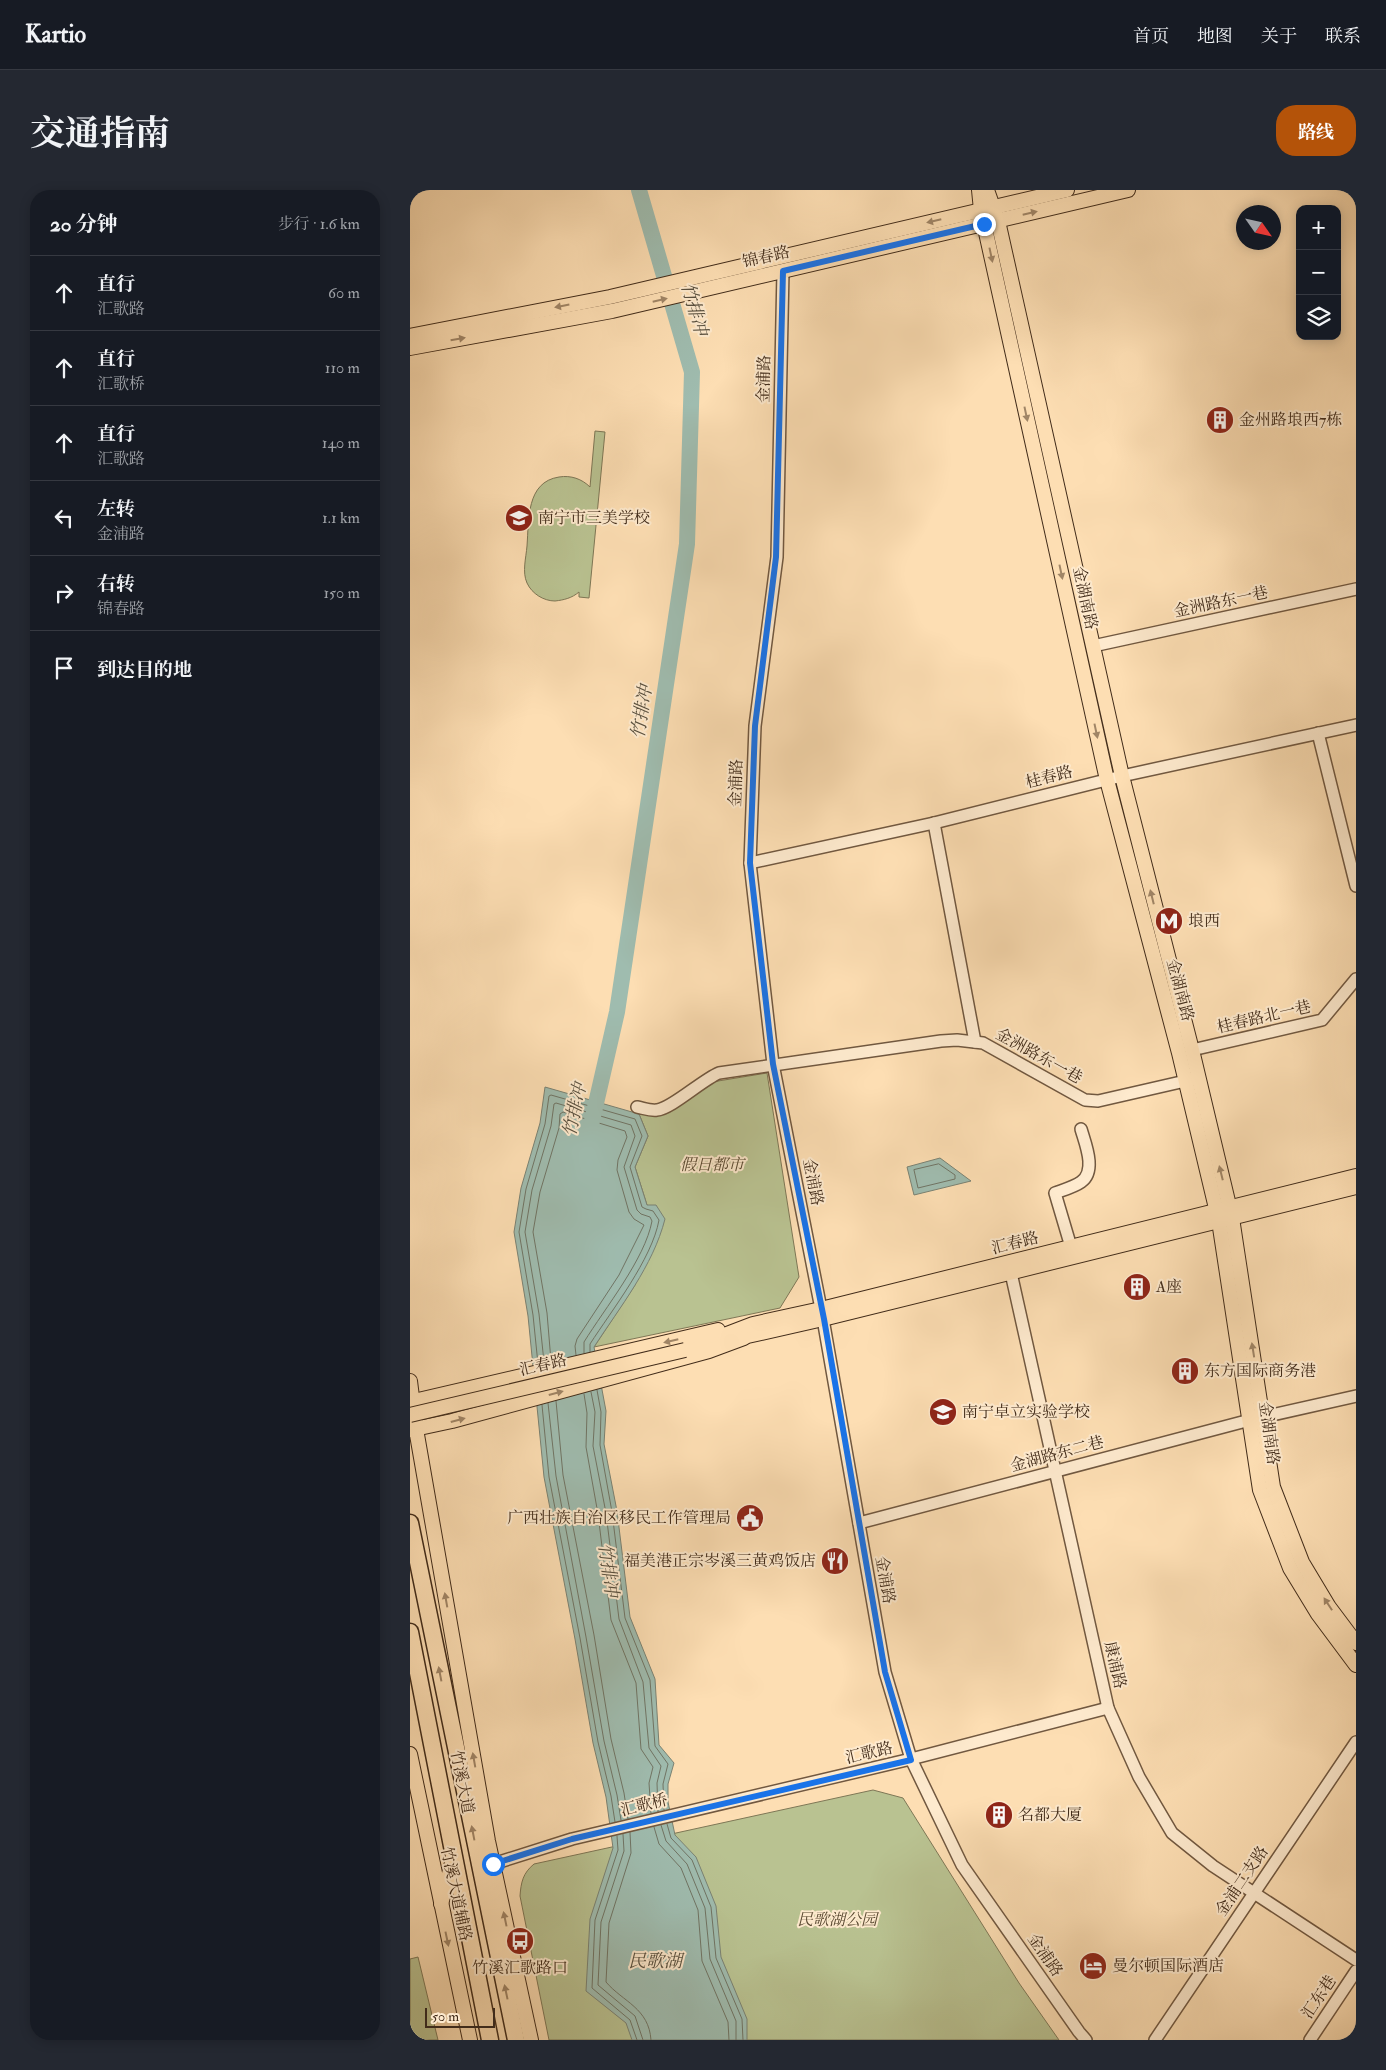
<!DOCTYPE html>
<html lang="zh">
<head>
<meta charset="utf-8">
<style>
  :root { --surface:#171b24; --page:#242831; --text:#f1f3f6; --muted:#9ea1a6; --line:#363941; --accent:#b45309 }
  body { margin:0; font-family:"IM FELL Double Pica","Noto Serif SC",serif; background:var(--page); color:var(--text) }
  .controls { position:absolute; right:15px; top:15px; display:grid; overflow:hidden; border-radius:10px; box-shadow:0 2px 12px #0003 }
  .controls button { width:45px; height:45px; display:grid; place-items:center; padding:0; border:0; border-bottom:1px solid var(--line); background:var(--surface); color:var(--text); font:25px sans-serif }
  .compass { position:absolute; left:826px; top:15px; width:45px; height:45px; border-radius:50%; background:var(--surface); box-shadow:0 2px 12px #0003; rotate:124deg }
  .scale { position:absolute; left:15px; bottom:12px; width:70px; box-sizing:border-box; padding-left:5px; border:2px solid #422c1a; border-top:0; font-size:14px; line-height:18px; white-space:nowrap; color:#422c1a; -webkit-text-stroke:4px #feeace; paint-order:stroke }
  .stop { position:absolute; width:15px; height:15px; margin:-11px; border:4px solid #1a73e8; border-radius:50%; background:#fff }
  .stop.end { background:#1a73e8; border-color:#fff; box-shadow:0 1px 5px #0008 }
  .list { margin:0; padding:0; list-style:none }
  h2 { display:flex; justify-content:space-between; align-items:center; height:65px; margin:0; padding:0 20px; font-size:21px }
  h2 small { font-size:16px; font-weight:400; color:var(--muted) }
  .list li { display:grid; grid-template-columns:32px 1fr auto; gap:15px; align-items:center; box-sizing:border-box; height:75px; padding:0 20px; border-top:1px solid var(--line) }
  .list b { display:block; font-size:19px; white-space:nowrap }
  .list p { margin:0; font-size:16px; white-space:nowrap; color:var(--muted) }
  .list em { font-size:16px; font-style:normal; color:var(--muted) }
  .icon { flex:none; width:28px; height:28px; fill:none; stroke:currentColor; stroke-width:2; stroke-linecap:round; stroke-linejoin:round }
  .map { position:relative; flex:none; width:946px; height:1850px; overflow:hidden; border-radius:20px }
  header { display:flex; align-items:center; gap:30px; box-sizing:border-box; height:70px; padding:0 25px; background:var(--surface); border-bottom:1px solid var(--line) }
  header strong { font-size:24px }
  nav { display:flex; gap:28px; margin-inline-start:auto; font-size:18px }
  .intro { display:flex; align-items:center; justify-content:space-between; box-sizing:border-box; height:120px; padding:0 30px }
  h1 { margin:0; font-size:35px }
  .button { padding:12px 22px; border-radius:20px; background:var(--accent); color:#fff; font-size:18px; font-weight:700 }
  main { display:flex; gap:30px; padding:0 30px }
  aside { flex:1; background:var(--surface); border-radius:20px; box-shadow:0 2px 12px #0003 }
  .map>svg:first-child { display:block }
  .green { fill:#b9c291; stroke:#7e7756 }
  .water { fill:#9fbcaf; stroke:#7a8273 }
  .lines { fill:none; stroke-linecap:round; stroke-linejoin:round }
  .shore { stroke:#707464; stroke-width:1 }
  .river { stroke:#9fbcaf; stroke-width:16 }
  .minor-casing { stroke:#715840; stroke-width:14 }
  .major-casing { stroke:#422c1a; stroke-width:16 }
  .highway-casing { stroke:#422c1a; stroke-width:19 }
  .minor { stroke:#feeace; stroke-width:11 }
  .major { stroke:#fddeb3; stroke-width:14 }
  .highway { stroke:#fddeb3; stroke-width:16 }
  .major-bridge-casing { stroke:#422c1a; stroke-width:16; stroke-linecap:butt }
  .major-bridge { stroke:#fddeb3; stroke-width:14 }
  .oneway { fill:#a08566 }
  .route { stroke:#1a73e8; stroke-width:6 }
  .labels { text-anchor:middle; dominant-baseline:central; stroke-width:4; stroke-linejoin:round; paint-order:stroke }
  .street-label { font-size:16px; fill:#422c1a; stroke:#feeace }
  .poi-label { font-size:16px; fill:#422c1a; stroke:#feeace; text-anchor:start }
  .park-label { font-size:16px; font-style:italic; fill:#5a4a32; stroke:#feeace }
  .water-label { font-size:18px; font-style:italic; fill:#59503f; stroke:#feeace }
</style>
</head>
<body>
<header>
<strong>Kartio</strong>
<nav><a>首页</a><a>地图</a><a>关于</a><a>联系</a></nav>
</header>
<div class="intro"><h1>交通指南</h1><a class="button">路线</a></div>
<main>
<aside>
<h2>20 分钟<small>步行 · 1.6 km</small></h2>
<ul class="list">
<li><svg class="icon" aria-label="ahead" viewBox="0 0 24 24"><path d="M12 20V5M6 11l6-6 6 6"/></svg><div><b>直行</b><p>汇歌路</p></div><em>60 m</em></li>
<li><svg class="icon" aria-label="ahead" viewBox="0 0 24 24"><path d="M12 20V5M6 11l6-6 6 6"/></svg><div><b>直行</b><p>汇歌桥</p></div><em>110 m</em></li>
<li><svg class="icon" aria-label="ahead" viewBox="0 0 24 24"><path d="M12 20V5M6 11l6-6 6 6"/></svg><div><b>直行</b><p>汇歌路</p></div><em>140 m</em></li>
<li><svg class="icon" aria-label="left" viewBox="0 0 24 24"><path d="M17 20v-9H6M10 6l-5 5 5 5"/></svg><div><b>左转</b><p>金浦路</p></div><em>1.1 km</em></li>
<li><svg class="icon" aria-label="right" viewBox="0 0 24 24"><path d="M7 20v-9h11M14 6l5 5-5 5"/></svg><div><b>右转</b><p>锦春路</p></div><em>150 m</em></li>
<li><svg class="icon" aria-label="arrive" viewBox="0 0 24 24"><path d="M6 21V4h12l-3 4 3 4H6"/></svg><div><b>到达目的地</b></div></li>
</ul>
</aside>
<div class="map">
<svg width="946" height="1850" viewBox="0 0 946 1850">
  <rect width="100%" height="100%" fill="#fddeb3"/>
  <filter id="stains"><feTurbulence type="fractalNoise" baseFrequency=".004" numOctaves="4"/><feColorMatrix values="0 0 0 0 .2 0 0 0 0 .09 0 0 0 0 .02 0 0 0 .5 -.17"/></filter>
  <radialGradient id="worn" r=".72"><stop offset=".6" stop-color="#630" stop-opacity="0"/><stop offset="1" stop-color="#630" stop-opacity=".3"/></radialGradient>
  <!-- green -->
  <g class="green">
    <path d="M185,241L195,242L179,408L169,407V402C162,408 154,410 145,411C134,411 122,404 117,393C112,382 116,368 117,356C119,330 116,292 149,287C161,285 172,289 180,297Z"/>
    <polygon points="357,883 389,1087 370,1118 184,1157 225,1095 237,1015 225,977 238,946 229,924 254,924 302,892"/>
    <path d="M463,1600L493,1608L609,1793L649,1850H139L110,1706C111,1692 113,1683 124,1674Z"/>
    <polygon points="8,1767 28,1850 0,1850 0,1769"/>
  </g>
  <!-- water -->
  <g class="water">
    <path d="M135,897L229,924L238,946L225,977L237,1015H246L255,1029C243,1076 210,1117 184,1157L196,1221L194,1254L207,1321L220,1427L245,1489L249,1555L264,1573L258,1594V1612L265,1645L286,1667L306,1716L311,1767L337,1829V1850H222L216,1833L176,1801L180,1729L203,1658L196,1607L183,1553L165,1449L134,1287L118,1126L104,1042L111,998L130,933Z"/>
    <polygon points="530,968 561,991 504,1005 497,977"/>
  </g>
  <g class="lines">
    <!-- shore -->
    <g class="shore">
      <polygon points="529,974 545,985 545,989 508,998 504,980"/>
      <polyline points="141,1171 137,1123 123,1042 130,1002 149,938 150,924 153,922 215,941 217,947 208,970 207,980 219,1022 224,1029 234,1035 209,1085 167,1149 165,1156 166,1165"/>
      <path d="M134,1172L129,1124L115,1042L122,1000L141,936L144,914L146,913L221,935L225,946L214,977L227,1020L231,1024L240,1027L242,1031C235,1069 195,1118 174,1152V1163"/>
      <path d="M128,1174L123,1125L109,1042L116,999L135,934L139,906L141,905L225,929L232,946L220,977L232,1017L236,1019L243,1021L249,1030C242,1069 202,1120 180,1154V1162"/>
      <polyline points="187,1200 191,1222 190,1255 202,1322 215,1428 240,1490 245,1556 258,1574 253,1594 254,1620"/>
      <polyline points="181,1202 185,1222 183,1256 196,1323 209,1429 233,1492 239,1558 251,1576 247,1593 248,1622"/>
      <polyline points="174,1204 177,1223 176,1257 188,1324 201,1430 226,1493 231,1559 243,1577 239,1593 241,1623"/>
      <polyline points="146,1211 153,1285 184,1445 201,1549 214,1603 218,1629"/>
      <polyline points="138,1213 146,1286 176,1447 194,1551 207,1605 211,1630"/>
      <polyline points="132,1215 139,1287 170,1448 188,1552 201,1606 205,1632"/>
      <polyline points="257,1634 261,1648 282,1670 301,1717 306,1768 332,1829 333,1850"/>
      <polyline points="251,1635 256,1651 277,1674 295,1718 300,1769 326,1831 326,1850"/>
      <polyline points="244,1637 249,1654 271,1678 288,1720 292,1771 318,1832 319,1850"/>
      <path d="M220,1642L221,1663L199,1733L196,1792C213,1812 239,1818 241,1850"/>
      <polyline points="213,1644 214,1661 191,1732 188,1795 225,1826 233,1850"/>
      <polyline points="207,1646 208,1660 185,1730 182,1798 220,1830 227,1850"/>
    </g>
    <!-- river -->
    <polyline class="river" points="181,935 207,822 277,354 282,182 229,0"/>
    <defs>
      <g id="minor">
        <polyline points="373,81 367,367 345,536 340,673 363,874 413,1129 475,1482 501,1569 552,1675 669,1842 676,1850"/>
        <polyline points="683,456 946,399"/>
        <polyline points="908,543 946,696"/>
        <polyline points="524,633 565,852"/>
        <polyline points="340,673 524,633 712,586 946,535"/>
        <polyline points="782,860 912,830 946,789"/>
        <path d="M227,917C233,918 240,921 247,920C261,919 292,890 309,883L531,851L547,850L573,853L675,910L688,911L784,889"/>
        <path d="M661,1057L645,1003C653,1000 664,997 671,992C687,981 675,953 671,939"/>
        <polyline points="601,1083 698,1518 729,1587 762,1643 803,1676 946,1770"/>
        <polyline points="449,1333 840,1230 946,1206"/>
        <polyline points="83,1674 162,1649 501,1569 698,1518"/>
        <polyline points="745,1850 946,1552"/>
        <polyline points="900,1850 946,1781"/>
      </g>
      <g id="major">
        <polyline points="569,0 571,20 697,590 769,863 809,1031 850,1300 880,1378 908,1424 946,1475"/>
        <polyline points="577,0 588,31 712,586 782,860 822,1028 863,1297 892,1372 919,1417 946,1453"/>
        <polyline points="0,146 200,107 657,0"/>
        <polyline points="0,158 202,121 718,0"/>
        <polyline points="324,1149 413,1129 946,997"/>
        <polyline points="275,1160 343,1134 411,1119 946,986"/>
        <polyline points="0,1191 6,1239 78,1651 121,1850"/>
        <polyline points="0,1212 308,1140"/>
        <polyline points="0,1240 42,1231 299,1161 334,1148"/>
        <polyline points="0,1564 60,1850"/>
        <polyline points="31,1714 43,1669"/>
      </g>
      <g id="highway">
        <polyline points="0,1333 106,1850"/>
        <polyline points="0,1442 80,1850"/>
      </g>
    </defs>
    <!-- minor casing -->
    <use href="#minor" class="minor-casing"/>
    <!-- major casing -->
    <use href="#major" class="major-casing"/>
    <!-- highway casing -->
    <use href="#highway" class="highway-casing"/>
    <!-- minor -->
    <use href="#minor" class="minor"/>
    <!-- major -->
    <use href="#major" class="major"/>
    <!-- highway -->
    <use href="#highway" class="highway"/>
    <defs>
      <polyline id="major-bridge" points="0,1225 275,1160"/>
    </defs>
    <!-- major-bridge casing -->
    <use href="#major-bridge" class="major-bridge-casing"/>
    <!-- major-bridge -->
    <use href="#major-bridge" class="major-bridge"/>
  </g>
  <!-- one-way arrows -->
  <defs><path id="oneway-solid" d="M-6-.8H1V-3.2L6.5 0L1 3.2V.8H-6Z" transform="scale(1.25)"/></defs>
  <g class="oneway">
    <use href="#oneway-solid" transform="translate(620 23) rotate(-13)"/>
    <use href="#oneway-solid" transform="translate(524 31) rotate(167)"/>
    <use href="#oneway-solid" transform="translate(581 65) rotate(78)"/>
    <use href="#oneway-solid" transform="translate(250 110) rotate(-13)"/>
    <use href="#oneway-solid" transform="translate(152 116) rotate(169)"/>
    <use href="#oneway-solid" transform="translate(48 149) rotate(-10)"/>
    <use href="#oneway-solid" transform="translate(616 224) rotate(78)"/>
    <use href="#oneway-solid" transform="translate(651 382) rotate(78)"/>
    <use href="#oneway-solid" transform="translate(686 541) rotate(78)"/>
    <use href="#oneway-solid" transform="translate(742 707) rotate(-104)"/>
    <use href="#oneway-solid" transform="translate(811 983) rotate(-104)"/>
    <use href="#oneway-solid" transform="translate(261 1151) rotate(167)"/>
    <use href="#oneway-solid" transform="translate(843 1160) rotate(-99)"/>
    <use href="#oneway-solid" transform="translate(146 1203) rotate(-15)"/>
    <use href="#oneway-solid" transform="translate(48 1230) rotate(-15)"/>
    <use href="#oneway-solid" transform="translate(36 1410) rotate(-100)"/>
    <use href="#oneway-solid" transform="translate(918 1414) rotate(-123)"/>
    <use href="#oneway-solid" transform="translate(30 1484) rotate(-101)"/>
    <use href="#oneway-solid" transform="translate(64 1570) rotate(-100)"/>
    <use href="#oneway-solid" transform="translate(63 1643) rotate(-101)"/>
    <use href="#oneway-solid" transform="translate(95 1729) rotate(-102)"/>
    <use href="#oneway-solid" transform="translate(37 1749) rotate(78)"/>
    <use href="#oneway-solid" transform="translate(96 1802) rotate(-102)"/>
  </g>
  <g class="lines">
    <!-- route -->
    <polyline class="route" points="83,1674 162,1649 501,1570 475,1482 414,1129 363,874 340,673 345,536 366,367 373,81 574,34"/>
  </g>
  <!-- icons -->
  <defs>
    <symbol id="building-disc" viewBox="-11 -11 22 22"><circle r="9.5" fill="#8f2418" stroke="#feeace"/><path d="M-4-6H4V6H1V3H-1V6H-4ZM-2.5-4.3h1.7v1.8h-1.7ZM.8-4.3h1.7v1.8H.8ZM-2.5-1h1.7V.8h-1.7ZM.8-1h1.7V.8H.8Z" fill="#fff"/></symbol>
    <symbol id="school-disc" viewBox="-11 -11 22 22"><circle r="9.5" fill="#8f2418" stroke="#feeace"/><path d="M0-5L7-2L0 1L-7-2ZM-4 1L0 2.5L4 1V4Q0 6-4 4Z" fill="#fff"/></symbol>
    <symbol id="metro-disc" viewBox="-11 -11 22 22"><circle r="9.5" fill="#8f2418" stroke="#feeace"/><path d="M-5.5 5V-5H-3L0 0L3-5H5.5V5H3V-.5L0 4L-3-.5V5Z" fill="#fff"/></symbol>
    <symbol id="civic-disc" viewBox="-11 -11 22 22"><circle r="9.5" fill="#8f2418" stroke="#feeace"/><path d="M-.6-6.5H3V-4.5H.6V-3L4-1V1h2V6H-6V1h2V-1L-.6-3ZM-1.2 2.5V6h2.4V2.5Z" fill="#fff"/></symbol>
    <symbol id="restaurant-disc" viewBox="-11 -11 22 22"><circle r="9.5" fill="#8f2418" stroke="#feeace"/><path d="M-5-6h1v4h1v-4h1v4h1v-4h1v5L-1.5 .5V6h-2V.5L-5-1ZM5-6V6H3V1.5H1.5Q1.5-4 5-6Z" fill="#fff"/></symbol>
    <symbol id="bus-disc" viewBox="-11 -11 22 22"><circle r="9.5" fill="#8f2418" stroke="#feeace"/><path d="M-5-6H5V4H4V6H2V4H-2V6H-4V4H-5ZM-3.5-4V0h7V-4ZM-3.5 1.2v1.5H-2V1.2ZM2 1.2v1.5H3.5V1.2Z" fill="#fff"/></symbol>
    <symbol id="hotel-disc" viewBox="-11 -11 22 22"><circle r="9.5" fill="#8f2418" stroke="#feeace"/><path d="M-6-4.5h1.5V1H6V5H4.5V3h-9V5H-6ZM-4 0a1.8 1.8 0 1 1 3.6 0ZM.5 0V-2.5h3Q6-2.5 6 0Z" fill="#fff"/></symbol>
  </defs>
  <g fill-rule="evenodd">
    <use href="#building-disc" x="794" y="214" width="32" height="32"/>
    <use href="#school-disc" x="93" y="312" width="32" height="32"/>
    <use href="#metro-disc" x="743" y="715" width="32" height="32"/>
    <use href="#building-disc" x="711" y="1081" width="32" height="32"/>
    <use href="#building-disc" x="759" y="1165" width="32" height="32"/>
    <use href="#school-disc" x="517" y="1206" width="32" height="32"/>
    <use href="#civic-disc" x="324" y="1312" width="32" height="32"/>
    <use href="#restaurant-disc" x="409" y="1355" width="32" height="32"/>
    <use href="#building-disc" x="573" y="1609" width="32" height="32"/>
    <use href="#bus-disc" x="94" y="1735" width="32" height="32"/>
    <use href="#hotel-disc" x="667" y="1760" width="32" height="32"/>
  </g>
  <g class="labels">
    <!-- street labels -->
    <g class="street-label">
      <text transform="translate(356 67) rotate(-13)">锦春路</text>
      <text transform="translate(354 189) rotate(-89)">金浦路</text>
      <text transform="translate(675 408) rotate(78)">金湖南路</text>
      <text transform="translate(811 412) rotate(-12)">金洲路东一巷</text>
      <text transform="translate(639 587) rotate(-14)">桂春路</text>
      <text transform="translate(326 593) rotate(-88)">金浦路</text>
      <text transform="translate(770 800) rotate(75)">金湖南路</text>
      <text transform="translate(854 827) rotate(-13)">桂春路北一巷</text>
      <text transform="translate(629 866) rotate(29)">金洲路东一巷</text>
      <text transform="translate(403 992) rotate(79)">金浦路</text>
      <text transform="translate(605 1053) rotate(-14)">汇春路</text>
      <text transform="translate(133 1175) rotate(-13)">汇春路</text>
      <text transform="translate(859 1243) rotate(82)">金湖南路</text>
      <text transform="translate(647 1264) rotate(-15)">金湖路东二巷</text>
      <text transform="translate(475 1390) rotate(80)">金浦路</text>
      <text transform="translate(705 1475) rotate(77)">康浦路</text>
      <text transform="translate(459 1563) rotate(-13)">汇歌路</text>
      <text transform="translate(52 1592) rotate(79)">竹溪大道</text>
      <text transform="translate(234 1615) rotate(-14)">汇歌桥</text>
      <text transform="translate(832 1691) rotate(-56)">金浦二支路</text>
      <text transform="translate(46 1704) rotate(78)">竹溪大道辅路</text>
      <text transform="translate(635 1765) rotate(55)">金浦路</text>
      <text transform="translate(909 1807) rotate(-56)">汇东巷</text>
    </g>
    <!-- poi labels -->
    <g class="poi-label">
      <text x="829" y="230">金州路埌西7栋</text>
      <text x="128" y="328">南宁市三美学校</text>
      <text x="778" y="731">埌西</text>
      <text x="746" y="1097">A座</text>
      <text x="794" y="1181">东方国际商务港</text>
      <text x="552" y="1222">南宁卓立实验学校</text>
      <text x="321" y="1328" text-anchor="end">广西壮族自治区移民工作管理局</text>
      <text x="406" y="1371" text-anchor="end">福美港正宗岑溪三黄鸡饭店</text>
      <text x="608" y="1625">名都大厦</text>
      <text x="702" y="1776">曼尔顿国际酒店</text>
      <text x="110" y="1778" text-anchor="middle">竹溪汇歌路口</text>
    </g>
    <!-- park labels -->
    <g class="park-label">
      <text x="302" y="975">假日都市</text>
      <text x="427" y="1730">民歌湖公园</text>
    </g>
    <!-- water labels -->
    <g class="water-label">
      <text transform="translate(284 119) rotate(74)">竹排冲</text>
      <text transform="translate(232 522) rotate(-81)">竹排冲</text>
      <text transform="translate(165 920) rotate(-78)">竹排冲</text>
      <text transform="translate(198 1380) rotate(82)">竹排冲</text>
      <text x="245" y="1771">民歌湖</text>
    </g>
  </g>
  <rect width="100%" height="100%" filter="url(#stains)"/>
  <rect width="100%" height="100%" fill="url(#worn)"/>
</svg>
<div class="controls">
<button>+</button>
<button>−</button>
<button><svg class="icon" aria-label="layers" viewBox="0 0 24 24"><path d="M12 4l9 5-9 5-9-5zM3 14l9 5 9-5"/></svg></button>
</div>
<svg class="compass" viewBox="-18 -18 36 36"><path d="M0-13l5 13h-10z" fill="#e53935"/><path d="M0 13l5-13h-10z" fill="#9ea1a6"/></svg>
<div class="scale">50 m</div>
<div class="stop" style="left:83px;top:1674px"></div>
<div class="stop end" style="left:574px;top:34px"></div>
</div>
</main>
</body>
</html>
